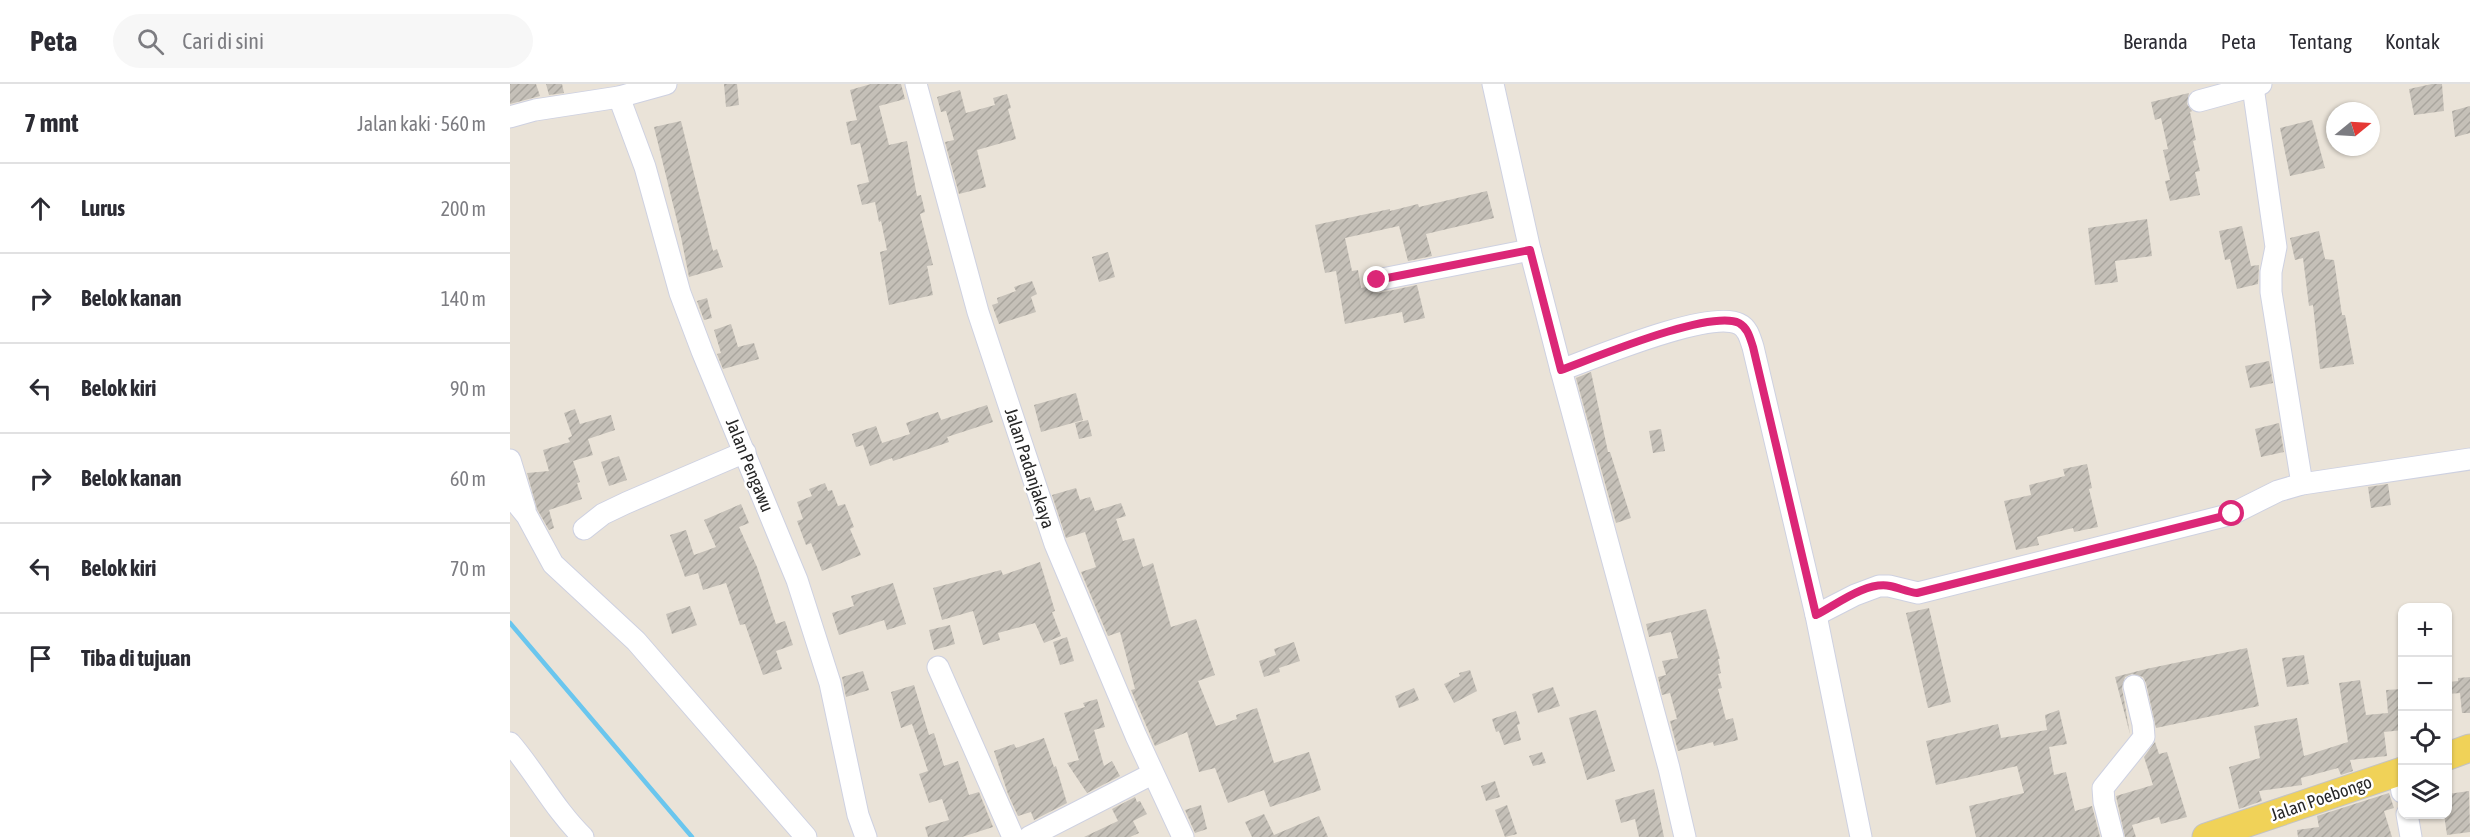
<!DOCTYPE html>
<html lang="id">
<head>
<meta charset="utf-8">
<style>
  :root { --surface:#fff; --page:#f7f7f7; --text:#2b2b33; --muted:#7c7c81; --line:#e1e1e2 }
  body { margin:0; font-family:"Asap Condensed",sans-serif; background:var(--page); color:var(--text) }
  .controls { position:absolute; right:18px; bottom:18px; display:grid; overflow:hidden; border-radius:12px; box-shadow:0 2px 4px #0004 }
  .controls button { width:54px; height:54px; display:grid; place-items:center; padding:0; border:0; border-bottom:2px solid var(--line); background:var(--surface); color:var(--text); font:30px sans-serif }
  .compass { position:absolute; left:1816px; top:18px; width:54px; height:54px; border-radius:50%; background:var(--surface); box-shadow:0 2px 4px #0004; rotate:72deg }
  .stop { position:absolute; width:18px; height:18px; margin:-14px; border:4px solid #db2777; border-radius:50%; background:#fff }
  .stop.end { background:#db2777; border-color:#fff; box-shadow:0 2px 6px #0008 }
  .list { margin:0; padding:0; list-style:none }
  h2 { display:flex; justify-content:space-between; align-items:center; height:78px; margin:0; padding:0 24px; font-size:26px }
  h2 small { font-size:20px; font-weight:400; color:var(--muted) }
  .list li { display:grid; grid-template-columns:39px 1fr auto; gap:18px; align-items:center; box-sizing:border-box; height:90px; padding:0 24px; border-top:2px solid var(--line) }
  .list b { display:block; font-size:22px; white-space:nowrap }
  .list em { font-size:20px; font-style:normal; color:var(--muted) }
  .icon { flex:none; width:33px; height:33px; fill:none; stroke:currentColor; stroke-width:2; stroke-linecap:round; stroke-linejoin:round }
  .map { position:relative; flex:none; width:1960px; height:753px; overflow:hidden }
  header { display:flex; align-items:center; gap:36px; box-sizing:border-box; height:84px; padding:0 30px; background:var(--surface); border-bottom:2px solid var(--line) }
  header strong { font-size:28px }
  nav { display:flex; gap:33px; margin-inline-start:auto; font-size:21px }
  .search { width:420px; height:54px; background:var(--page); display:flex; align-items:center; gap:15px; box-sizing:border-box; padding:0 21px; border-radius:33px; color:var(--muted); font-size:22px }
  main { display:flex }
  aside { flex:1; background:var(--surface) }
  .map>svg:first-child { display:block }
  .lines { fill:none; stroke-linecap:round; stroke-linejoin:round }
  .stream { stroke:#6ac6ee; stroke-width:4.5 }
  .building { fill:url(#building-hatch) }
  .minor-casing { stroke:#ced1e1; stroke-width:23 }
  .major-casing { stroke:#c3c3c3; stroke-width:29 }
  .minor { stroke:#fff; stroke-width:21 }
  .major { stroke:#f0d258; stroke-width:27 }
  .route { stroke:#db2777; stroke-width:8 }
  .labels { text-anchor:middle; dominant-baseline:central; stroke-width:5; stroke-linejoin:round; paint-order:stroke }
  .street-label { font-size:18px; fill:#272727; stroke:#fff }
</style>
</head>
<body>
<header>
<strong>Peta</strong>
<div class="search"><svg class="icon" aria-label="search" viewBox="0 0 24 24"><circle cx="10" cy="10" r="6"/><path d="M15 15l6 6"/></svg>Cari di sini</div>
<nav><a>Beranda</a><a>Peta</a><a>Tentang</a><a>Kontak</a></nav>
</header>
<main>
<aside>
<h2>7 mnt<small>Jalan kaki · 560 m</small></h2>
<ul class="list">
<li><svg class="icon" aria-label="ahead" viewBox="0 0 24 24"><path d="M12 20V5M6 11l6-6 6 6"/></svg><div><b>Lurus</b></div><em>200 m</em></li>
<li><svg class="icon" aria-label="right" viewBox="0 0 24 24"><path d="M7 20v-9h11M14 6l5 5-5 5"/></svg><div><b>Belok kanan</b></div><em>140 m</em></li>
<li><svg class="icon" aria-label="left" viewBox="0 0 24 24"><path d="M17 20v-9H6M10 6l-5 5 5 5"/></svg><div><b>Belok kiri</b></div><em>90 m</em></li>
<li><svg class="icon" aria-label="right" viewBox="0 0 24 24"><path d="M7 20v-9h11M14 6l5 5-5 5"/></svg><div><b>Belok kanan</b></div><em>60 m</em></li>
<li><svg class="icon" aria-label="left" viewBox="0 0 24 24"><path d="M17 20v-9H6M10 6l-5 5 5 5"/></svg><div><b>Belok kiri</b></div><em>70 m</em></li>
<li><svg class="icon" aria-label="arrive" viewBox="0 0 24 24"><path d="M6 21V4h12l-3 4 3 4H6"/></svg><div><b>Tiba di tujuan</b></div></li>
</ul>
</aside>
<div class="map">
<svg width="1960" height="753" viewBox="0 0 1960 753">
  <defs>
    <pattern id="building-hatch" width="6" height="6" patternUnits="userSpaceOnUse" patternTransform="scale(1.5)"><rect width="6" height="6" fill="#c5c0b8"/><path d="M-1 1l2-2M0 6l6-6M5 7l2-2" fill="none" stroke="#a9a59e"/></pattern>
  </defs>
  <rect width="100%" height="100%" fill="#eae3d8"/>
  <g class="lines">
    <!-- stream -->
    <polyline class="stream" points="0,539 182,753"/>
  </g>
  <!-- building -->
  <g class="building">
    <polygon points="0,0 26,0 30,12 0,20"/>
    <polygon points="36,0 52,0 54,9 39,11"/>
    <polygon points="214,0 227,0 229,21 216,23"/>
    <polygon points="361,0 391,0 395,15 369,22 379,61 397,57 407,112 411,111 415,128 410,130 423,181 417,182 423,211 379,221 370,168 377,166 371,137 369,138 365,118 352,121 347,101 359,98 350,59 341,61 336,38 347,36 340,6"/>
    <polygon points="1922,0 1932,0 1934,27 1904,31 1899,5"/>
    <polygon points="450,6 456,29 485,21 483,14 497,10 501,24 498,25 506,55 467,66 476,103 449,110 435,58 444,56 436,27 431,28 427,13"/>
    <polygon points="1679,9 1677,20 1682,27 1680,28 1686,56 1683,57 1690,87 1685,88 1690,111 1660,117 1655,97 1660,96 1653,66 1658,65 1651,34 1645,36 1641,18"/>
    <polygon points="1960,22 1960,49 1945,53 1942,27"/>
    <polygon points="1802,36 1815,84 1780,92 1770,44"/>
    <polygon points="171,37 203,167 207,165 213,183 179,193 171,153 144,43"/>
    <polygon points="977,107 984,134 916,150 922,172 898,177 889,142 835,154 842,187 848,186 851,204 856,203 862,208 869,209 907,201 915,234 894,239 892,228 835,240 826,187 815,189 805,141 880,125 880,127 908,120 909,123"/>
    <polygon points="1637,135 1642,172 1605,177 1608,198 1585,201 1578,144"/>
    <polygon points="1732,142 1741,182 1749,181 1748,200 1727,205 1720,175 1715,176 1709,147"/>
    <polygon points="1809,147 1815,175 1824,176 1832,231 1835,231 1844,280 1810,285 1803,221 1799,222 1793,174 1785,176 1780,154"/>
    <polygon points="598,168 605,193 589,198 582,173"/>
    <polygon points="522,197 527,210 521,213 526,228 489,240 482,221 488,219 487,214 506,207 504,203"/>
    <polygon points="197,214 202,234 194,236 187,217"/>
    <polygon points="221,240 228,263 244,259 249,275 213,285 207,270 211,269 204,246"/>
    <polygon points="1759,277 1763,299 1740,304 1735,282"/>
    <polygon points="1081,288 1098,368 1100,368 1121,434 1106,439 1066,294"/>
    <polygon points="566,309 573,336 531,348 524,321"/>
    <polygon points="477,321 483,338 437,353 439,358 383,377 382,374 360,382 353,361 346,363 342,350 366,342 372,359 400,350 396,339 428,328 431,336"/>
    <polygon points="65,325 70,340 101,331 105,346 78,355 83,371 63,377 70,398 67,399 72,415 39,426 44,444 39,446 27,425 17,389 39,387 33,366 60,358 58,354 62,352 54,329"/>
    <polygon points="578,336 582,352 569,355 565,339"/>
    <polygon points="1769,339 1774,368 1751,373 1745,345"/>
    <polygon points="1151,345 1155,367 1143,369 1139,347"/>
    <polygon points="109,372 117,396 99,402 91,378"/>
    <polygon points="1577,380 1582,404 1579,405 1588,443 1564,448 1563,444 1527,453 1529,461 1506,466 1494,417 1521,411 1519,401 1555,392 1553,385"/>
    <polygon points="315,399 318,407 322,406 328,422 335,420 344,443 340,445 351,471 312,487 301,459 296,461 287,437 293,435 287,418 302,412 299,405"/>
    <polygon points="1878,400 1881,421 1861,424 1858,403"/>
    <polygon points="566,404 570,416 580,413 585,427 611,419 616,432 606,435 613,457 624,454 633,483 643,479 661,543 686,535 705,591 688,597 706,642 727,635 726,631 747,624 764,679 799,668 811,706 760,723 754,706 718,719 705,684 689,688 677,648 645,662 621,606 625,605 610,548 598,552 571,488 586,483 575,448 556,454 542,411"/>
    <polygon points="231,420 239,439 229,443 247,483 266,540 275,537 283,561 266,567 272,585 253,591 235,540 230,541 216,499 193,506 188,489 175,493 160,451 176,446 184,471 206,463 194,436"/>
    <polygon points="530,478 545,527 542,528 551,552 534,559 525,539 488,549 490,556 473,561 463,527 432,536 423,504 491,486 493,491"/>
    <polygon points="383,499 396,540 377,546 374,536 329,551 322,529 344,522 341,512"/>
    <polygon points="180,522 187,541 162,550 156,530"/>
    <polygon points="1419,524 1441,618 1418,624 1396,529"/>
    <polygon points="1196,525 1210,575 1208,575 1211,589 1208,590 1212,604 1208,605 1216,636 1223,634 1228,656 1204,662 1203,658 1168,667 1160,637 1167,635 1160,609 1152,611 1148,593 1156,591 1152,577 1168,574 1161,548 1139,553 1136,540"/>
    <polygon points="440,541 445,560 424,566 419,546"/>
    <polygon points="557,553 564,577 550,581 543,558"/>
    <polygon points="784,558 790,577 769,584 770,588 754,593 749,577 766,571 764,565"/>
    <polygon points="1737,564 1749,622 1646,644 1636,599 1633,593 1622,590 1615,593 1612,604 1620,650 1605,593 1636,585"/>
    <polygon points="1794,571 1799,600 1777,603 1772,574"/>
    <polygon points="960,586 967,607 944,619 934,600 950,592 949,589"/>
    <polygon points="353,587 359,606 336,613 332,593"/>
    <polygon points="1960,593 1960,629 1952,629 1950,609 1938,610 1938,598 1948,597 1948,594"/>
    <polygon points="1850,596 1856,631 1878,629 1876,606 1893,605 1893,646 1874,648 1877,672 1840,676 1843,687 1831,691 1828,684 1791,694 1792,701 1749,707 1752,717 1729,725 1719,683 1750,674 1744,642 1787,634 1794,672 1838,658 1829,599"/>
    <polygon points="404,601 419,651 424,649 434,682 448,677 459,711 469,708 483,743 452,753 418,753 415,743 439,736 432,715 419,719 409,690 418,687 402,640 391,644 381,608"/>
    <polygon points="1043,603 1050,622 1028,629 1022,610"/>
    <polygon points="904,604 909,616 889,624 885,612"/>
    <polygon points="587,615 595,643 584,646 594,682 602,677 610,692 577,709 557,679 569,676 554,629 575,623 573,619"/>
    <polygon points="1086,626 1105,687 1077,696 1059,634"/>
    <polygon points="1549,626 1557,660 1539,663 1544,691 1556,688 1565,727 1582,722 1590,753 1466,753 1459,722 1514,709 1507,682 1426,701 1416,657 1488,640 1491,654 1537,646 1535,631"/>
    <polygon points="1006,627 1010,640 1007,641 1011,656 994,661 989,647 986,648 982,635"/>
    <polygon points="534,654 544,683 546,682 557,719 524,736 521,728 508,732 498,710 484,667 504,660 506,664"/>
    <polygon points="1645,658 1649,670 1657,668 1677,733 1651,740 1649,733 1622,741 1626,753 1615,753 1606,712 1643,701 1634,673"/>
    <polygon points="1032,668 1036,679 1023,682 1019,672"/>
    <polygon points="985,697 990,713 976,717 971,702"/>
    <polygon points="1144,705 1154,753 1129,753 1125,735 1111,739 1105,716"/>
    <polygon points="1959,707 1960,748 1937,751 1934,730 1938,730 1938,710"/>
    <polygon points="1879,709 1884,724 1874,727 1882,753 1788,753 1787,746 1809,743 1807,732"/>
    <polygon points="625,713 627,718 630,717 637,730 623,737 629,749 620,753 574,753 608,737 602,725"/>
    <polygon points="691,721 697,745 685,749 675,726"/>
    <polygon points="997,721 1007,750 995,753 985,726"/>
    <polygon points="754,730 764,751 809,732 818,753 742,753 735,738"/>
  </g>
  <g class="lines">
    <defs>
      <g id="minor">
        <polyline points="406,0 468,228 545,460 626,652 673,753"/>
        <polyline points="983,0 1020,166 1051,286 1159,684 1175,753"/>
        <polyline points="1743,3 1766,163 1761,188 1761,208 1792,400"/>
        <polyline points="109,13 135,83 170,209 192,267 287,496 320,599 348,731 356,753"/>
        <polyline points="1689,17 1751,0"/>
        <polyline points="0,33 25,26 109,13 156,0"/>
        <polyline points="867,196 1020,166"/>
        <path d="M1051,286C1084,274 1200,225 1229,240C1238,244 1240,254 1243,263L1306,531L1351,753"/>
        <polyline points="0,376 15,425"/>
        <polyline points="0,411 17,432 43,480 126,557 296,753"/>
        <polyline points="74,445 93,430 116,419 235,368"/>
        <polyline points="1306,531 1345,511 1369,502 1379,502 1408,509 1722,430 1768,407 1792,400 1960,375"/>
        <polyline points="428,583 503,753"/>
        <path d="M0,659C26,689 45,726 73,753"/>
        <polyline points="1889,688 1892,708"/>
        <polyline points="1897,730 1901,753"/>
        <polyline points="519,753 642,690"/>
        <polyline points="1603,753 1594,718 1593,704 1634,653 1633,640 1624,602"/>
      </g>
      <g id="major">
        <polyline points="1938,672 1960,664"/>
        <polyline points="1696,753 1892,687"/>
      </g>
    </defs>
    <!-- minor casing -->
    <use href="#minor" class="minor-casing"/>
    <!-- major casing -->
    <use href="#major" class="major-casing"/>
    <!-- minor -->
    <use href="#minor" class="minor"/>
    <!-- major -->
    <use href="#major" class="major"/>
  </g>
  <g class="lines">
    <!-- route -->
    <path class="route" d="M867,196L1020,166L1051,286C1084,274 1200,225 1229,239C1238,244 1240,254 1243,263L1306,531C1326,521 1356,497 1380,502C1390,504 1397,508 1407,509L1722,430"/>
  </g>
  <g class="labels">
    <!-- street labels -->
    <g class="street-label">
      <text transform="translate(240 381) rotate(68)">Jalan Pengawu</text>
      <text transform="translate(520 384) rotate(72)">Jalan Padanjakaya</text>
      <text transform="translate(1811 714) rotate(-19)">Jalan Poebongo</text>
    </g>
  </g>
</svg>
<div class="controls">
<button>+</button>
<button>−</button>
<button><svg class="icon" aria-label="locate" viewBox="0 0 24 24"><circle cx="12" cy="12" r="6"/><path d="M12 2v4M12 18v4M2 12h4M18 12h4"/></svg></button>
<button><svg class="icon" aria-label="layers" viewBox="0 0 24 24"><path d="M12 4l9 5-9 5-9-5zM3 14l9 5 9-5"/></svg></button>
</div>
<svg class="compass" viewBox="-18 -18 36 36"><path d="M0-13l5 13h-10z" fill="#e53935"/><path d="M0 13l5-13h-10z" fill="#7c7c81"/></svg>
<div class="stop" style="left:1722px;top:430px"></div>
<div class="stop end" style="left:867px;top:196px"></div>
</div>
</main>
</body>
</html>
